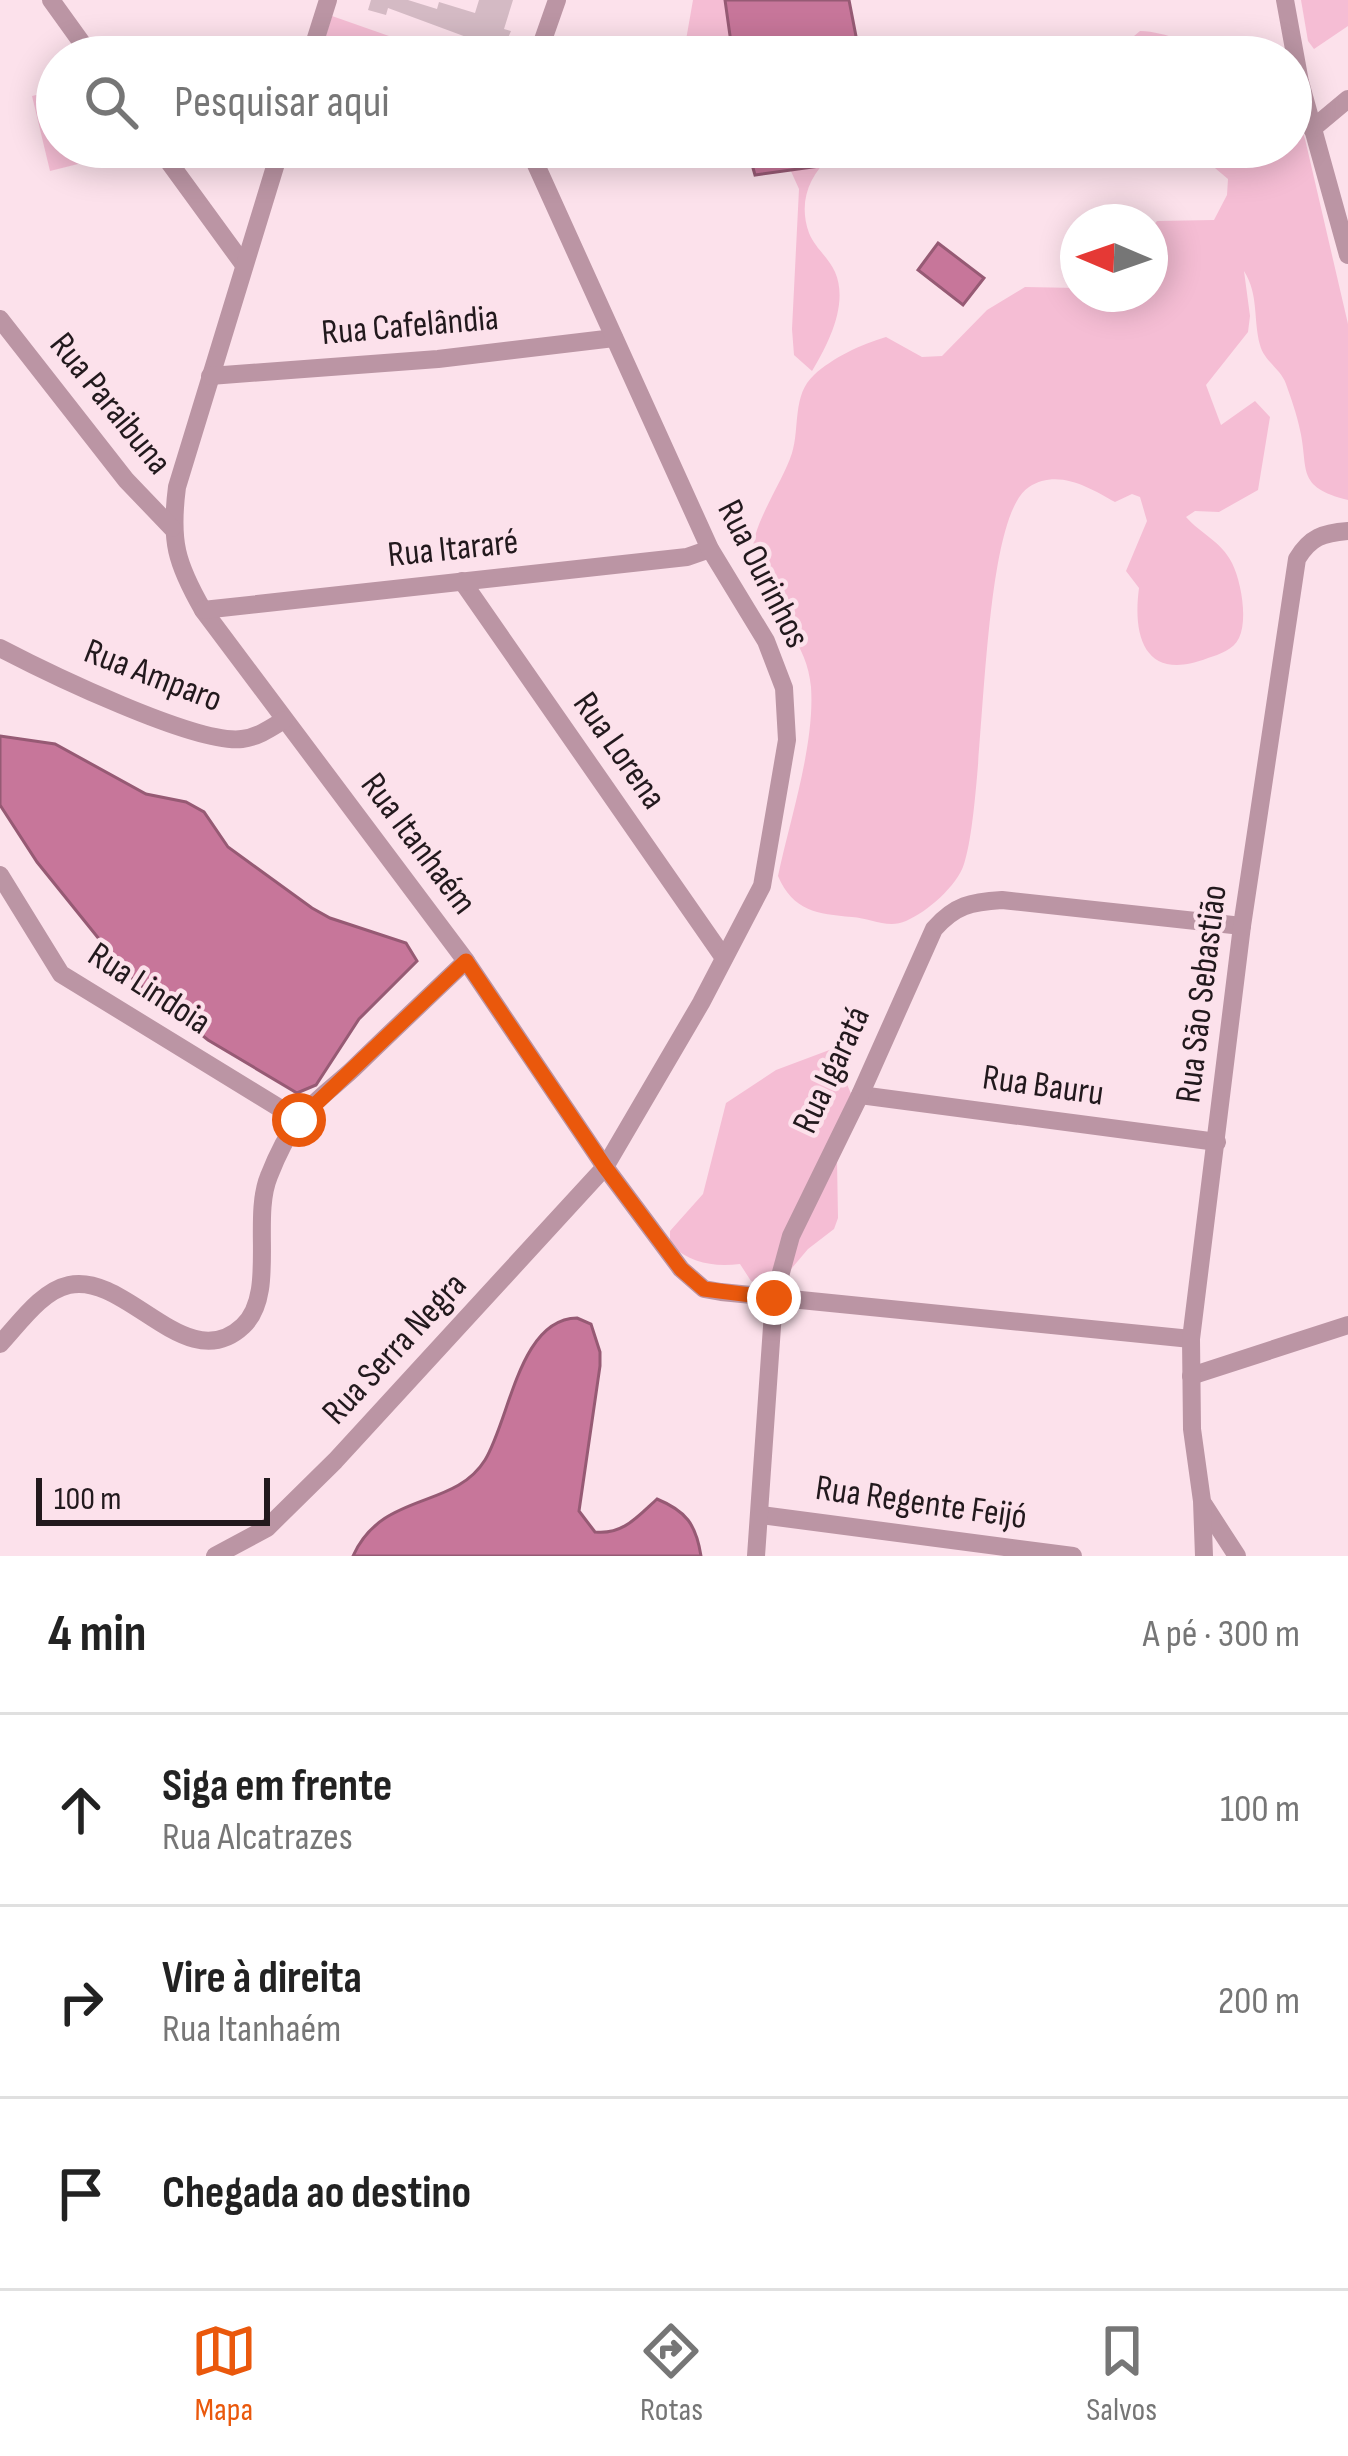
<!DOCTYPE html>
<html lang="pt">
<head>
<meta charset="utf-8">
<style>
  :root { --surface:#fff; --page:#f2f2f2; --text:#222; --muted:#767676; --line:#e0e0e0; --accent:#ea580c }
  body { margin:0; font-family:"Sofia Sans Condensed",sans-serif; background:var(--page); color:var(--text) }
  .compass { position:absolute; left:1060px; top:204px; width:108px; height:108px; border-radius:50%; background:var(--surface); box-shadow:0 6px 30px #0003; rotate:272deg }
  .scale { position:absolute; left:36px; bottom:30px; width:234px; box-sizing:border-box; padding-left:12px; border:6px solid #22191d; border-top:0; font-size:33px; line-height:42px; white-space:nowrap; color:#22191d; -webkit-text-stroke:9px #fce1eb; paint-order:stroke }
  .stop { position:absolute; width:36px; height:36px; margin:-27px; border:9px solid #ea580c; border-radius:50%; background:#fff }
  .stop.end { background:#ea580c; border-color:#fff; box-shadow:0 3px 12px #0008 }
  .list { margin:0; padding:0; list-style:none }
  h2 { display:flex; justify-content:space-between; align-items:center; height:156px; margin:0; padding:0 48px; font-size:51px }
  h2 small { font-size:39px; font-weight:400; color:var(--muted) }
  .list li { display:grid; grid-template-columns:78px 1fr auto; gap:36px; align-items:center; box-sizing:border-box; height:192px; padding:0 48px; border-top:3px solid var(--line) }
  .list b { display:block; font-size:45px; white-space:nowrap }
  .list p { margin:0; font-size:39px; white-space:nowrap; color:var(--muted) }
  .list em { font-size:39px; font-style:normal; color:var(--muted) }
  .icon { flex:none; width:66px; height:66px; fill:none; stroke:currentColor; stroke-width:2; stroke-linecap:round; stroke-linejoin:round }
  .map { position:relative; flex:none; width:1348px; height:1556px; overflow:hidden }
  .search { position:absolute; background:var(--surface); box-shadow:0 6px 30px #0003; left:36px; right:36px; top:36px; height:132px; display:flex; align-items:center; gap:30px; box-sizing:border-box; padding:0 42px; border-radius:66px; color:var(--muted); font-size:45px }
  .sheet { height:732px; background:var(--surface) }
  nav { display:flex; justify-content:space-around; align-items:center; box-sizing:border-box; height:168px; border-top:3px solid var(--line); background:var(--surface); font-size:33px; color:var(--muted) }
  nav a { display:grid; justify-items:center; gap:6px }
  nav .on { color:var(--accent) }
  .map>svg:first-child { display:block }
  .green { fill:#f5bdd4 }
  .water { fill:#c7769a; stroke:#965a74; stroke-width:3 }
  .building { fill:#d4bac4 }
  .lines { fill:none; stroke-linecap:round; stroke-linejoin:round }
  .minor { stroke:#bb95a4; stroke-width:18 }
  .route { stroke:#ea580c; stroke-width:15 }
  .labels { text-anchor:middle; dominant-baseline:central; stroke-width:9; stroke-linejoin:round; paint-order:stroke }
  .street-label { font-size:36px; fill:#22191d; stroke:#fce1eb }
</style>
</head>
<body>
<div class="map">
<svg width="1348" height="1556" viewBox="0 0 1348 1556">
  <rect width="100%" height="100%" fill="#fce1eb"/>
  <!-- green -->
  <g class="green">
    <polygon points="693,0 725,0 733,57 676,57 686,40"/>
    <polygon points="1301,0 1348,0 1348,26 1314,49 1308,41"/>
    <polygon points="332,16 426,49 423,57 319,57"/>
    <path d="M1140,31C1168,32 1190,44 1214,57H1122L1127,42Z"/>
    <polygon points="57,90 57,147 83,147 86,162 50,171 32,96"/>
    <path d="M1291,101L1305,139L1348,324V500C1295,487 1309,469 1300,430C1297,415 1291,398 1286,384C1281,369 1264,361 1260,345C1253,319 1259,295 1244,271L1250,316L1248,332L1206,385L1221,425L1255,401L1270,417L1258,490L1219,512L1195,511L1186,517C1201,534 1221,541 1232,563C1241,581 1248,619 1239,638C1233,650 1220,654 1208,658C1147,682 1132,640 1139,588L1126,571L1147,521L1140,497L1132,494L1115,502C1090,488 1058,468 1029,487C978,520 987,794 964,864C957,886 927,912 906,921C888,929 870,918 852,917C817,914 793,911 778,876C790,819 815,745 811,687C806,629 757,608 753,555C750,527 783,482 792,453C800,428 792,395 814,375C832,358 862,344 886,337L922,357L942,356L987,310L1025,287L1078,288V294H1150V230L1157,221L1214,220L1227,195L1228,179L1190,147H1291Z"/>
    <path d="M780,147L831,156C809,176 798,202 809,233C815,248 829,258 835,272C849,304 828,344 812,371L794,355L792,329L799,189Z"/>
    <path d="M832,1049L855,1103L837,1160L838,1218L834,1229L808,1249L781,1281L766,1287L751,1281L740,1264C712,1267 692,1263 670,1245V1231L703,1194L726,1103L776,1070Z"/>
  </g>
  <!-- water -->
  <g class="water">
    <polygon points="725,0 849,0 860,57 733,57"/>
    <polygon points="747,147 877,147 878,149 870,159 755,175"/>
    <polygon points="938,243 984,278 963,305 918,270"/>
    <polygon points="0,736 55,744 146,794 186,802 204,812 228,847 312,908 330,918 406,943 417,961 359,1019 316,1085 297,1093 208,1040 128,975 37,862 0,805"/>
    <path d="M577,1318L591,1324L600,1352V1366L579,1511L595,1532C623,1535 637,1517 657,1499C686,1511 696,1524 701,1556H353C382,1491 454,1510 485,1460C510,1419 519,1319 577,1318Z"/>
  </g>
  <!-- building -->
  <polygon class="building" points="371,0 408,0 437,9 439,2 475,13 479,0 513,0 504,29 511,31 500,57 468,57 469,38 388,8 386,15 368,10"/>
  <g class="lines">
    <!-- minor -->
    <g class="minor">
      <polyline points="51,0 92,57"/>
      <polyline points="1285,0 1300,82 1348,255"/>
      <polyline points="310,57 328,0"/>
      <polyline points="537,57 557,0"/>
      <polyline points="1312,129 1348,99"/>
      <polyline points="158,147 244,265"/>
      <path d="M281,147L177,487C170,541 176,563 203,610L466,961L605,1167L681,1269L704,1289L721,1292L1191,1339"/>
      <polyline points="279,152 345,147"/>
      <polyline points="0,319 126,480 172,528"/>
      <polyline points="210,376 438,359 614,338"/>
      <polyline points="462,581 724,958"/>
      <polyline points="203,610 687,557 710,549"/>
      <path d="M0,648C46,672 196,745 242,739C258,737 271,728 284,720"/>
      <polyline points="0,875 61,974 299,1120"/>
      <polyline points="860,1095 1217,1142"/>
      <path d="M0,1344C19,1324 41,1291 69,1285C127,1272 187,1379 243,1326C277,1294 251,1219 269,1176C276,1158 288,1134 299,1119C314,1101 336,1085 353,1069C390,1033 428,997 466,961"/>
      <polyline points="1191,1376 1348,1325"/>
      <polyline points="1204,1505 1237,1556"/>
      <polyline points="761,1515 1073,1556"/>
      <polyline points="215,1556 267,1528 335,1461 605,1167 701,1003 762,886 787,740 784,688 766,641 710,549 528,147"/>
      <path d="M756,1556L774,1298L791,1236L860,1095L934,929C955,905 971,902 1002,900L1242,926"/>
      <path d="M1204,1556L1202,1501L1192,1429L1191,1339L1242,926L1297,559C1310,537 1323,533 1348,531"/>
    </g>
  </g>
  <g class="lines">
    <!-- route -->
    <polyline class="route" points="299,1120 466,961 605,1167 681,1269 704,1289 774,1298"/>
  </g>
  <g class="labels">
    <!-- street labels -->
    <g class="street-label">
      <text transform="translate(410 326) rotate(-5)">Rua Cafelândia</text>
      <text transform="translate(110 404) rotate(51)">Rua Paraibuna</text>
      <text transform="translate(453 549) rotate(-6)">Rua Itararé</text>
      <text transform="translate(763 574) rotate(63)">Rua Ourinhos</text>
      <text transform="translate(153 676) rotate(21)">Rua Amparo</text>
      <text transform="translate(619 751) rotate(55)">Rua Lorena</text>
      <text transform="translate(418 844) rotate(53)">Rua Itanhaém</text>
      <text transform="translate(149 989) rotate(33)">Rua Lindoia</text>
      <text transform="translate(1202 994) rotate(-83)">Rua São Sebastião</text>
      <text transform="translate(832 1070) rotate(-65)">Rua Igaratá</text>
      <text transform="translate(1043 1086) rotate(8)">Rua Bauru</text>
      <text transform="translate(395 1349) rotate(-47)">Rua Serra Negra</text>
      <text transform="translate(921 1503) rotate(8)">Rua Regente Feijó</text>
    </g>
  </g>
</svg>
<svg class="compass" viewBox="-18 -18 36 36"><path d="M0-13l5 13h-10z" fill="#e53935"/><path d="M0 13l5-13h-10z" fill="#767676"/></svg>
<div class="scale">100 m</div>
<div class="stop" style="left:299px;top:1120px"></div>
<div class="stop end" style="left:774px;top:1298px"></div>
<div class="search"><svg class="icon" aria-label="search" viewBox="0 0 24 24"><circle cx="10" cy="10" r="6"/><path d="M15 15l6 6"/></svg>Pesquisar aqui</div>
</div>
<section class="sheet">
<h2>4 min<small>A pé · 300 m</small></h2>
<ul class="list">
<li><svg class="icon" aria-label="ahead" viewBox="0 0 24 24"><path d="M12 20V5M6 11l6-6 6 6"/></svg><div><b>Siga em frente</b><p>Rua Alcatrazes</p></div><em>100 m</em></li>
<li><svg class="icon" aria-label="right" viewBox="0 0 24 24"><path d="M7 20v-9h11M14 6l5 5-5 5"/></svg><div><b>Vire à direita</b><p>Rua Itanhaém</p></div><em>200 m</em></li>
<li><svg class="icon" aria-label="arrive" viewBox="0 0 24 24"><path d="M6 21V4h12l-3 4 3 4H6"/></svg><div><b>Chegada ao destino</b></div></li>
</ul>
</section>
<nav>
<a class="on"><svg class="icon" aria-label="map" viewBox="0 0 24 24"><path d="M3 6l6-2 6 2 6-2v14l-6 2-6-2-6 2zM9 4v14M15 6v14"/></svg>Mapa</a>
<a><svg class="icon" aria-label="directions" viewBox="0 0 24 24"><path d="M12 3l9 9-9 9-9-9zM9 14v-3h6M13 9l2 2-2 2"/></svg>Rotas</a>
<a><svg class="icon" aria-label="saved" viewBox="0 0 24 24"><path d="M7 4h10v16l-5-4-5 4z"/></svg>Salvos</a>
</nav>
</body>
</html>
